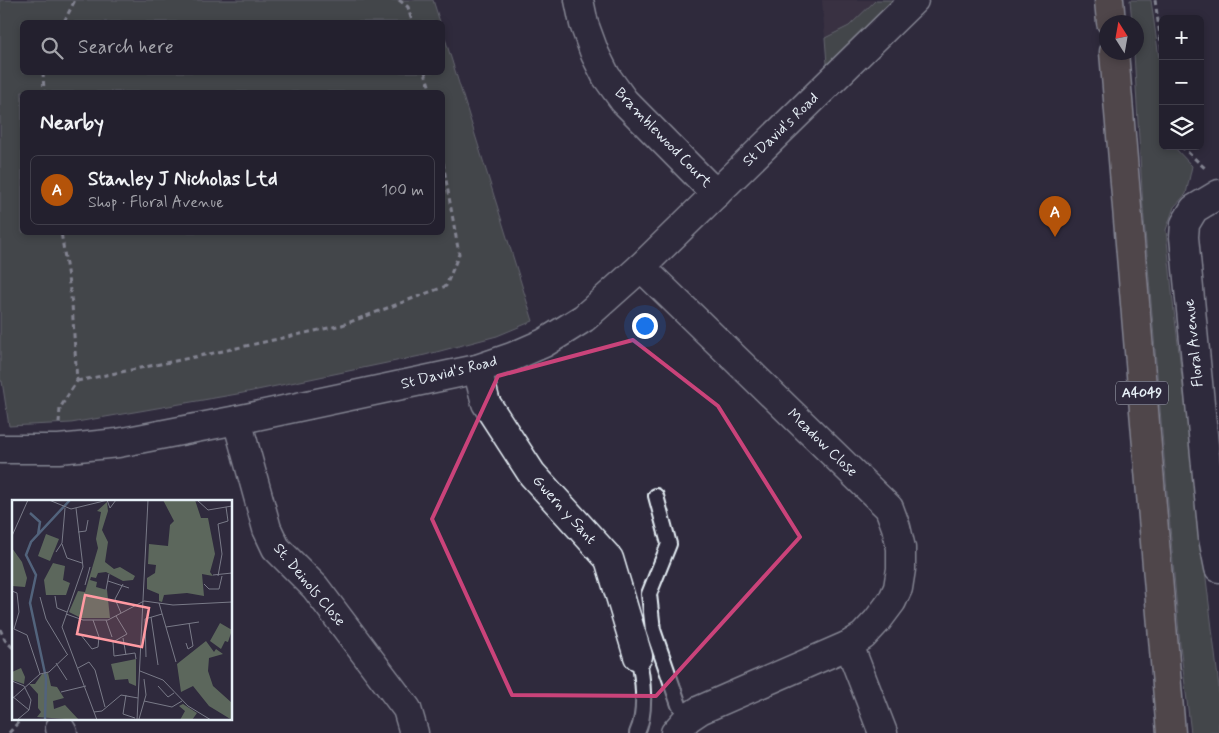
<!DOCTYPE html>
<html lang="en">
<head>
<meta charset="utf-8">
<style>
  :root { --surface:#23202e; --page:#2f2d3a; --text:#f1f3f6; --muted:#a3a3aa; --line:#403e4a; --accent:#b45309 }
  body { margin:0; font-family:Mynerve,sans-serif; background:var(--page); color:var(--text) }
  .controls { position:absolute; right:15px; top:15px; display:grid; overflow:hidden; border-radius:8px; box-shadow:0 2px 8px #0003 }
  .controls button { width:45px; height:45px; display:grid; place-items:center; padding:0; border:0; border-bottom:1px solid var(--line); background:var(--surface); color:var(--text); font:25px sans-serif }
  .compass { position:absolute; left:1099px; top:15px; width:45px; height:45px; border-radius:50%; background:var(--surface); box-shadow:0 2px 8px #0003; rotate:349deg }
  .you { position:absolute; left:644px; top:325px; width:18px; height:18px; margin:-12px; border:4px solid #fff; border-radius:50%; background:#1a73e8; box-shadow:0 0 0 8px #1a73e833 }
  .badge { display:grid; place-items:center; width:32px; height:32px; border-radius:50%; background:var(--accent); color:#fff; font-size:16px; font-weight:700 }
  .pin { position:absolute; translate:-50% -41px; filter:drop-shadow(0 1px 2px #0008) }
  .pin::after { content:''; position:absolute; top:26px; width:18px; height:15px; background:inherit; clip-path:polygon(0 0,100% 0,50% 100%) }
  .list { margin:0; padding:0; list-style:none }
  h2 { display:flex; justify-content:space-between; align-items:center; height:65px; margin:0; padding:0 20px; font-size:21px }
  h2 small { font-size:16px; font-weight:400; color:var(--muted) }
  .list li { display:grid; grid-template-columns:32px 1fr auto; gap:15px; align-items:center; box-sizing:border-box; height:70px; margin:0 10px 10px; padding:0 10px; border:1px solid var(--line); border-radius:8px }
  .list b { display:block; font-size:19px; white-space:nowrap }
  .list p { margin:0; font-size:16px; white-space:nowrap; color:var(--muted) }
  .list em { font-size:16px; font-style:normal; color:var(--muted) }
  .icon { flex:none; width:28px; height:28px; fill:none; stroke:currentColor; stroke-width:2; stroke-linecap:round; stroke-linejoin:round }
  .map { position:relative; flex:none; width:1219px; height:733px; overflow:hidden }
  .search { position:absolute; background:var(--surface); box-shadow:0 2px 8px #0003; left:20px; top:20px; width:425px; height:55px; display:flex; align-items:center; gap:12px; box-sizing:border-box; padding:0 18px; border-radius:8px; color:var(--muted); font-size:19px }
  .panel { position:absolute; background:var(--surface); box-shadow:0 2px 8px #0003; left:20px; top:90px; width:425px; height:145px; border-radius:8px }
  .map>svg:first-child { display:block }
  .built { fill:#453a4a }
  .green { fill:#5c675c; stroke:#a2acaa; fill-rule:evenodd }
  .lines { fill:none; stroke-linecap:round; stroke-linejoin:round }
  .service-casing { stroke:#e8f1f8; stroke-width:18 }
  .minor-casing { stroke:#e8f1f8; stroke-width:31 }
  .secondary-casing { stroke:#e8f1f8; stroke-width:31 }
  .primary-casing { stroke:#e8f1f8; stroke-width:31 }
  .path { stroke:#e8f1f8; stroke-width:3; stroke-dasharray:5 4; stroke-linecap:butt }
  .service { stroke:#2f2a3d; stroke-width:14 }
  .minor { stroke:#2f2a3d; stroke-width:28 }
  .secondary { stroke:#2f2a3d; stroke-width:28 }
  .primary { stroke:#77695c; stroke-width:28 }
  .marked { fill:none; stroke:#ca437a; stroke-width:4; stroke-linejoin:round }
  .labels { text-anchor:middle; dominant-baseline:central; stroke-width:4; stroke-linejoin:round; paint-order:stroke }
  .shield { fill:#2f2a3d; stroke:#b0b5c0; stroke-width:1 }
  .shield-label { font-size:14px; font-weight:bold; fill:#e8f1f8 }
  .street-label { font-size:15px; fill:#e8f1f8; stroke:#2f2a3d }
  .inset-river { fill:none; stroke:#52637c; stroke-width:2.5 }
  .inset-road { fill:none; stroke:#797a88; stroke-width:1 }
  .view { fill:#ff9aa2; fill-opacity:0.15; stroke:#ff9aa2; stroke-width:2.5 }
  .inset-edge { fill:none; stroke:#e8f1f8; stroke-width:2.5 }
</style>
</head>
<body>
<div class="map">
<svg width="1219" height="733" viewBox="0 0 1219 733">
  <rect width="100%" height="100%" fill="#2f2a3d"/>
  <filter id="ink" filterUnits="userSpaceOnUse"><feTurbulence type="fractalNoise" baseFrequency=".02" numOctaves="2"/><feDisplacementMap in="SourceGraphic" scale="10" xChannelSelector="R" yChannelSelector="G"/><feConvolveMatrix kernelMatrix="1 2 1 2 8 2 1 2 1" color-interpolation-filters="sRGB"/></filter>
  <g filter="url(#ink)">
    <!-- built -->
    <polygon class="built" points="822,0 876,0 849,26 825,38"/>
    <!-- green -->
    <g class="green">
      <path d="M0,0H433L440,22H22V72H442L443,32L533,321L497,336L425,355L243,393L71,423L9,426L2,381H0ZM22,92H442V232H22Z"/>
      <polygon points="876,0 894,0 827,64 825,38 849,26"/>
      <polygon points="1130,0 1151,0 1163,87 1163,146 1173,146 1192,166 1186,194 1174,207 1166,230 1173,302 1219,687 1219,733 1191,733 1180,645 1143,207 1134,53 1136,52 1136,22 1132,22"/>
    </g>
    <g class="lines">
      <defs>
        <g id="service">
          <polyline points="656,496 669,544 649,594 653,630 679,705 688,718"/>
          <path d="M637,733C647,712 643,678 638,656"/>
        </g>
        <g id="minor">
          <polyline points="579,0 584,24 595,54 606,76 624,101 705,183 717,193"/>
          <polyline points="1219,194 1194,209 1185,224 1184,237 1213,538 1219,568"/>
          <polyline points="641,267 889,508 896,527 901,548 901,569 898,588 892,601 877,621 863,636 849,645 700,710 688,718 675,733"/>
          <polyline points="477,369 486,403 532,474 609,559 638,656"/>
          <polyline points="237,420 267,529 276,548 315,587 407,709 414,733"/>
          <polyline points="849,645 883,733"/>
          <polyline points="60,728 63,733"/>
        </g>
        <polyline id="secondary" points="0,449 59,449 118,443 237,420 477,369 512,357 544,343 584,318 641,267 914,0"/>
        <g id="primary">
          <polyline points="1109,0 1111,22"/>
          <polyline points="1114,52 1171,733"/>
        </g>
      </defs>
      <!-- service casing -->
      <use href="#service" class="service-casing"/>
      <!-- minor casing -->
      <use href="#minor" class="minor-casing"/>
      <!-- secondary casing -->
      <use href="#secondary" class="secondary-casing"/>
      <!-- primary casing -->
      <use href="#primary" class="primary-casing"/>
      <!-- path -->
      <g class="path">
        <polyline points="399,0 408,7 412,22"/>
        <polyline points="1155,0 1163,57"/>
        <polyline points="64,22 75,0"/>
        <polyline points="43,72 44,92"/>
        <polyline points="425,72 431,92"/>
        <polyline points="1181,146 1207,170"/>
        <polyline points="77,381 209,354 342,325 446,286 459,254 442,157"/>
        <polyline points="59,423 60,408 77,381 72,304 61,232"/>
        <polyline points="0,629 5,640 14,649"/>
        <polyline points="9,733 21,719"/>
      </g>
      <!-- service -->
      <use href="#service" class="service"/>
      <!-- minor -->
      <use href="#minor" class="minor"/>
      <!-- secondary -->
      <use href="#secondary" class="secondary"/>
      <!-- primary -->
      <use href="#primary" class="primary"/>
    </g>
  </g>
  <!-- marked area -->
  <path d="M0 0H1219V733H0ZM633,340L718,406L800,537L656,696L512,695L432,519L498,376Z" fill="#2f2a3d" fill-opacity=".55" fill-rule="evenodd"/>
  <path class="marked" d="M633,340L718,406L800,537L656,696L512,695L432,519L498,376Z"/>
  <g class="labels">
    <!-- shield labels -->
    <rect class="shield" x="1116" y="381.5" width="52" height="23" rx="4"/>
    <g class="shield-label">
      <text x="1142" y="393">A4049</text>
    </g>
    <!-- street labels -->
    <g class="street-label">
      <text transform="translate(781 130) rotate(-44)">St David's Road</text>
      <text transform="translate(663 138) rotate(46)">Bramblewood Court</text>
      <text transform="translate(1194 343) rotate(-96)">Floral Avenue</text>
      <text transform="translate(449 373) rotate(-14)">St David's Road</text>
      <text transform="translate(822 443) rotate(44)">Meadow Close</text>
      <text transform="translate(564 510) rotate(48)">Gwern y Sant</text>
      <text transform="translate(309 585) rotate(50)">St. Deinols Close</text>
    </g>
  </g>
  <!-- overview -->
  <g transform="translate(12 500)">
    <rect width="220" height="220" fill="#2f2a3d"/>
    <path d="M151,0H183L189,18H196L203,54L198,72L201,76L190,74L192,96L175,93L152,95L150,102L147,101V94L135,89V78L143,73L144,65L136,64L137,44L156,46L158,25L162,21ZM95,2L96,11L90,30L96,42L93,62L102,69L108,67L123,76L121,80L111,81L94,72L86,73L84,78L79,77L78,80L85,82L84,87L95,90L98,118H69L57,112L66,91L73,92L86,48L84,39L89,12L85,11ZM34,34L47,39L38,61L26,56ZM0,48L10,62L15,78L13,87L0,86ZM41,63L53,66L51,80L58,83L54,95H34L32,80ZM208,123L220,130L216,142L213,141L209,149L198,141ZM194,141L202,152L204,149L211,154L197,158L196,171L201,186L220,203V220L197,206L181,186L169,192L165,164ZM124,159V186L117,183L116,179L103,180L99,164ZM9,168L13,177L12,184L0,180V172ZM36,173L39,186L45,187L52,198L41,201L42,209L53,205L67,220L25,217L29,212L26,208V194L17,184H23L30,174ZM171,204L185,213L180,220H168L173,211L167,206Z" fill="#5c675c"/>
    <path class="inset-river" d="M18,13L28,22L26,35M33,220L34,178L18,103L24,75L14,55L19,42L58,0"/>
    <path class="inset-road" d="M37,0L59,9L96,0M95,0L98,8L104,0M185,0L196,10L220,6M64,8L71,67L50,127L85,220M66,32L74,31L76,20M0,36L16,0M50,44L55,58L70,63M44,52L50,43L53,8M201,75L220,73M206,76L210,54L206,24L216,21L214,7M96,81L117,88M192,84L197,89H207L210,76M73,85L78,67M94,90L97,74M0,91L5,93L7,112L2,129L15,135L28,174M43,96L45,108L55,112M28,97L34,119L55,154M132,101L161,105L220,102M147,103L164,162M109,113L103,99L111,84M54,114L71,120H96L132,101M104,116L115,134L101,142L102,156L123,153L124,159M139,117L146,165M94,120L100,137M154,127L187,122M69,135L80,149L86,147L87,137L81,120M111,138L114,155M174,143L176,149L181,146L177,123M134,157L133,119L150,114M44,163L55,180M66,168L77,162L83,170L93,207M128,171L151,180L176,206L199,220M37,172L56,154M0,181L12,186L19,200L17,210L5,220M146,186L156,197L162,193M49,192L74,186M114,195L111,214L123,218M0,196L17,210M0,199L28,174L37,172M132,201L160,207L170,201M82,212L90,211L109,195L126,198M127,219L134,195L132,179M125,220L136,0"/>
    <path class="view" d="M73,95L137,108L130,147L65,134Z"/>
    <rect width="220" height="220" class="inset-edge"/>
  </g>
</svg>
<div class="controls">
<button>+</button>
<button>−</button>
<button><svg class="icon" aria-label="layers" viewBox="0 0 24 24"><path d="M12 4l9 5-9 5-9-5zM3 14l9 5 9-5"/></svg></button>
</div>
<svg class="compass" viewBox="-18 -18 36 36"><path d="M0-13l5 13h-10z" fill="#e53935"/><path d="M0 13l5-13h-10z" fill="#a3a3aa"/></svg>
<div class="you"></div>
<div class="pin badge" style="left:1055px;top:237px">A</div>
<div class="search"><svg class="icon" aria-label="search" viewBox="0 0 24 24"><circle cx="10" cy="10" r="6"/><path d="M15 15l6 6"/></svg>Search here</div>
<section class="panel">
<h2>Nearby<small></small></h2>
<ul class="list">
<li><span class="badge">A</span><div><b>Stanley J Nicholas Ltd</b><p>Shop · Floral Avenue</p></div><em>100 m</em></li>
</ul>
</section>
</div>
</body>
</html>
